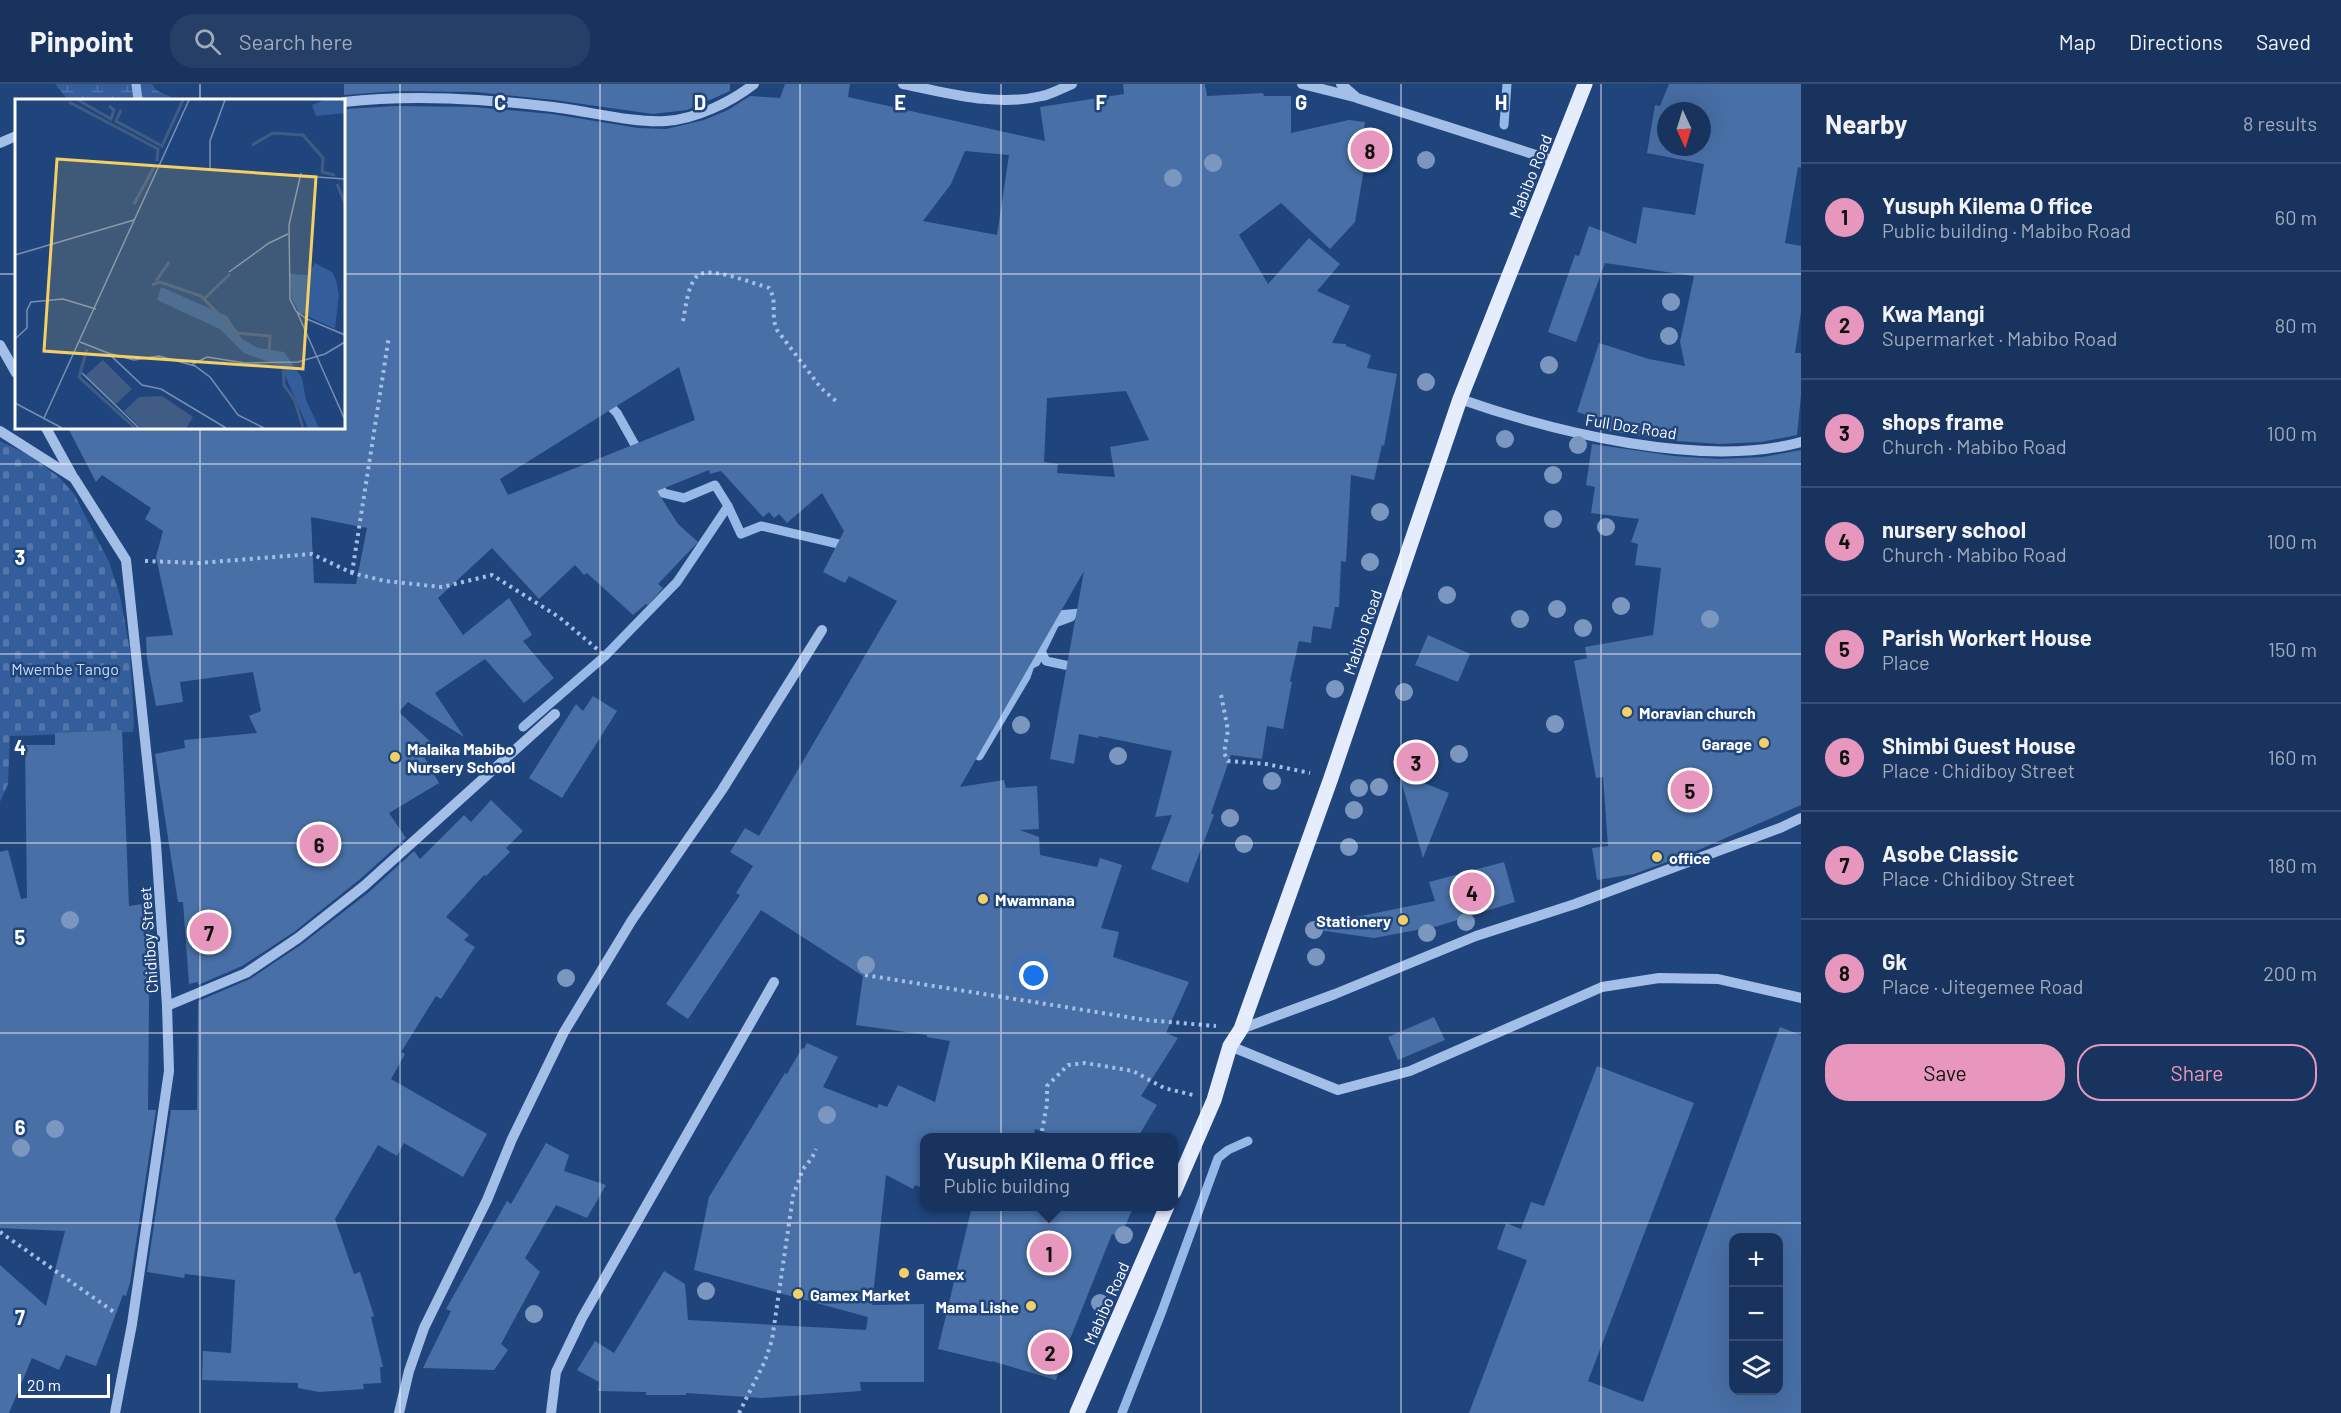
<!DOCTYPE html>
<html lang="en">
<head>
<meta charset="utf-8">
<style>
  :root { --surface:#18345e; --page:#253f67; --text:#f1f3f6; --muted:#9faabc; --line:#364f73; --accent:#e797bd }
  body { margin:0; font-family:Barlow,sans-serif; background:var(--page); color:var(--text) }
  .controls { position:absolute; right:18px; bottom:18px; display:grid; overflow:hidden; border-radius:12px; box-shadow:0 6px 24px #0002 }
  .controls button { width:54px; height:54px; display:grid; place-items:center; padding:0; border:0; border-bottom:2px solid var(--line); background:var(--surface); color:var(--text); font:30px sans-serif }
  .compass { position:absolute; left:1657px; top:18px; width:54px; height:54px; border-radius:50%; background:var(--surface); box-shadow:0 6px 24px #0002; rotate:176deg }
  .scale { position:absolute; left:18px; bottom:15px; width:92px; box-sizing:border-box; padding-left:6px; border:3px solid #fff; border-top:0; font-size:16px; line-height:21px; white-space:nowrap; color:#fff; -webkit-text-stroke:4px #20457d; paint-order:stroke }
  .you { position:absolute; left:1034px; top:892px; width:21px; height:21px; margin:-15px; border:4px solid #fff; border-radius:50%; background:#1a73e8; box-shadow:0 0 0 9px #1a73e833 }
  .badge { display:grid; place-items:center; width:39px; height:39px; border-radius:50%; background:var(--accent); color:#111; font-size:20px; font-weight:700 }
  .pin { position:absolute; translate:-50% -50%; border:3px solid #fff; box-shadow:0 2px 6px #0006 }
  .popup { position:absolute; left:920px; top:1049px; width:258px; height:78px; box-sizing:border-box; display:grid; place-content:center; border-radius:12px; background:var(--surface); filter:drop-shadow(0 2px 4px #0005); font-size:20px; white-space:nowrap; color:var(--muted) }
  .popup b { font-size:22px; color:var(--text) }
  .popup::after { content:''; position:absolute; left:50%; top:100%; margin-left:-12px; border:12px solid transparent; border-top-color:var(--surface) }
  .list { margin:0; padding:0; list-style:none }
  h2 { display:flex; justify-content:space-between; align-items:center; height:78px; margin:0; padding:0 24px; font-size:26px }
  h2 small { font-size:20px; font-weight:400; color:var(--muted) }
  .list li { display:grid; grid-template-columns:39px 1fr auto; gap:18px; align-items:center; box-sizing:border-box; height:108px; padding:0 24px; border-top:2px solid var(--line) }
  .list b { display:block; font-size:22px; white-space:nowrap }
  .list p { margin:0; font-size:20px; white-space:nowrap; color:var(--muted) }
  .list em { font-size:20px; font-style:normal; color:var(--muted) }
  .actions { display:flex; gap:12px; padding:18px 24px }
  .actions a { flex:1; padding:14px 0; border:2px solid var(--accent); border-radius:24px; text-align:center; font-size:21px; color:var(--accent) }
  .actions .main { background:var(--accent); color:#111 }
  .icon { flex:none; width:33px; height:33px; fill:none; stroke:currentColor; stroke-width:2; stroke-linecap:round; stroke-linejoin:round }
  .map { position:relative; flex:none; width:1801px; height:1329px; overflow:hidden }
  header { display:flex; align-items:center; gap:36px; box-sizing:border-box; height:84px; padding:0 30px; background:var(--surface); border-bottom:2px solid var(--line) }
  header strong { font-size:28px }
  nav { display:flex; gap:33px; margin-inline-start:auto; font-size:21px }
  .search { width:420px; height:54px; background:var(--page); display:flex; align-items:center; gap:15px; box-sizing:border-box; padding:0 21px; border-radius:24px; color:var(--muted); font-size:22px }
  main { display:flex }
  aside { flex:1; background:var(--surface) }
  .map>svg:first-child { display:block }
  .wetland { fill:url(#wetland-marsh) }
  .cemetery { fill:url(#cemetery-stones) }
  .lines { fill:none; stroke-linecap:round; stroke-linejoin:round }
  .stream { stroke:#97b9e8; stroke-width:9 }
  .building { fill:#486fa6; fill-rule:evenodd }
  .path { stroke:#a3bfe7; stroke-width:4; stroke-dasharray:3 4.5; stroke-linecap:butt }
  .minor { stroke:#a3bfe7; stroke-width:10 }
  .major { stroke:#e5edfd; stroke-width:15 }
  .tree { fill:#7c97bf }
  .grid { fill:none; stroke:#fff; stroke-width:1.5; stroke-opacity:0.55 }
  .poi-dot { fill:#f4d064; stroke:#20457d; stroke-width:2 }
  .labels { text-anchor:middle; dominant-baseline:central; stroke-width:5; stroke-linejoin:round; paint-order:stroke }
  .street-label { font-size:16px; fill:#fff; stroke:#20457d }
  .park-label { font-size:16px; fill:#c7daf5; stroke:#20457d }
  .poi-label { font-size:16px; font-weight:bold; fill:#fff; stroke:#20457d; text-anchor:start }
  .inset-river { fill:none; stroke:#405c85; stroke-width:3 }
  .inset-road { fill:none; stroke:#798fb1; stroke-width:1.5 }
  .view { fill:#f4d064; fill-opacity:0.15; stroke:#f4d064; stroke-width:3 }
  .inset-edge { fill:none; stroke:#fff; stroke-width:3 }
  .grid-label { font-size:20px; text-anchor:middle; font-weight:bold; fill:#fff; stroke:#20457d; stroke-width:5; stroke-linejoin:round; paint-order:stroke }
</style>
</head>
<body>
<header>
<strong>Pinpoint</strong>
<div class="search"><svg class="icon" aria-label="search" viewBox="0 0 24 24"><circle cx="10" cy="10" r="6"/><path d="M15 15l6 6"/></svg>Search here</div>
<nav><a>Map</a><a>Directions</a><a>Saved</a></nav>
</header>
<main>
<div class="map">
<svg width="1801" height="1329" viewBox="0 0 1801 1329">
  <defs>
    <pattern id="wetland-marsh" width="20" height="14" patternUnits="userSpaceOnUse" patternTransform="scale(1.5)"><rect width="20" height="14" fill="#335e9b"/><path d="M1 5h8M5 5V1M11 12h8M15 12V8" fill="none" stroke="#5276aa"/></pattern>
    <pattern id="cemetery-stones" width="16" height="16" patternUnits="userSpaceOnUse" patternTransform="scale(1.5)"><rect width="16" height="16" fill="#335e9b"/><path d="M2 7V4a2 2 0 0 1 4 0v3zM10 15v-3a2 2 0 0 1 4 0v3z" fill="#5276aa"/></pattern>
  </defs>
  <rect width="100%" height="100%" fill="#20457d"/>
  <!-- wetland -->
  <polygon class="wetland" points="55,0 152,0 156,6 177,16 68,16"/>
  <!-- cemetery -->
  <polygon class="cemetery" points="0,357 29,371 59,393 74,410 109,478 120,512 130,567 134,639 133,648 10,652 8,700 0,718"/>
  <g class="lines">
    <!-- stream -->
    <g class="stream">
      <polyline points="136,0 138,16"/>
      <polyline points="1504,41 1507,0"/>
      <polyline points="605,317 617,329 640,370"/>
      <polyline points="656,394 663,409 684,414 715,401 728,422 741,450 761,442 847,462"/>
      <polyline points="1048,532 1080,529 1085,522"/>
      <polyline points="1041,567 1046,577 1079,584"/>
      <polyline points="523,643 605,572 677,498 728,422"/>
      <polyline points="979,672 1026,593 1030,581 1036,578 1055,539 1071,533"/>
      <polyline points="1122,1329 1162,1227 1218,1074 1228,1066 1248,1057"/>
    </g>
  </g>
  <!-- building -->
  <g class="building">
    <polygon points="344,0 730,0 730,7 687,26 653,30 554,16 475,8 396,7 344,11"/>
    <path d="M785,0H850L848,13L1045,57L1040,23L1124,10L1123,0H1205L1207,12L1263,9L1264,12H1291V49L1349,36L1365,38L1364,46L1382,48L1379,87L1364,85L1355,138L1330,165L1281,119L1239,151L1268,200L1309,154L1340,180L1317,207L1350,222L1332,259L1346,260V262L1371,271L1367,284L1397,290L1384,362L1382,361L1374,396L1351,391L1346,478L1341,477L1339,523H1335L1331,545L1313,542L1311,559L1299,557L1290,597L1292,598L1283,645L1267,642L1262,675L1231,671L1211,729L1214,731L1188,799L1151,785L1172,731L1155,733L1172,667L1099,652L1098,654L1079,650L1074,680L1050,675L1084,487L960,703L1004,696L1006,704L1037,702L1039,745L1020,746L1039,753L1040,771L1097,783L1100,774L1122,781L1101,844L1119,848L1113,873L1189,898L1166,949L1178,954L1141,1012L1157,1021L1138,1053H1060L1035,1045L1033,1053H924V1105L915,1101L913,1105L886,1091L872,1221L924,1220V1298H860L861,1307L762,1314L686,1309V1311H646V1308L598,1307L599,1298L577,1286L595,1257L614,1269L664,1187L685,1200L688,1236L866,1246L868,1233L694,1186L709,1113L785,989L787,990L802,964L804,965L807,959L838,973L823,1003L877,1024L879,1020L887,1023L898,1001L935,1018L950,957L927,953V951L856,941L863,892L761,826L688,935L666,920L740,811L736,809L753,782L730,768L745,744L759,752L897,517L849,492L845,499L823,488L844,447L822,409L787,439L779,430L774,434L769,428L763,433L721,387L710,390L709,386L657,407L678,440L698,458L658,500L663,504L648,521L646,520L633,531L587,489L584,491L575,481L539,515L492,464L438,514L463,551L509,514L532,551L523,557L554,594L524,619L485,575L435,609L464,653L408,618L399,628L436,663L423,671L439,699L389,729L406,754L359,796L294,848L242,882L198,901V898L189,900L183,818H178L155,670L185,664L184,656L257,649L249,632L261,627L253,588L180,598L183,618L156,622L147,575L146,553L173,551L156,473L163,447L145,435L151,424L102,391L96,398L68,344H344V25L396,22L474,23L552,30L638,44L666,45L704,36L728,26L750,12L780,14ZM965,67L1009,71L997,151L923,137L951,100ZM679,283L695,336L508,411L500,395ZM1126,307L1149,356L1110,363L1115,393L1057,389L1058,380L1044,378L1047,314ZM311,433L367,444L356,500L314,499Z"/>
    <path d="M1669,0H1801V84L1798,83L1785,159L1801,162V228L1795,269H1801V311L1797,351L1761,358L1720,360L1676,357L1594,345L1596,334L1577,328L1599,259L1649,275L1685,282L1680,258L1694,192L1605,179L1576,258L1548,248L1575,171L1579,172L1589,142L1636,160L1643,123L1695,131L1704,80L1647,69L1655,21L1660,22ZM1666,27H1702V63H1666Z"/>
    <polygon points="1592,360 1674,372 1719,375 1763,373 1801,366 1801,721 1689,770 1634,790 1597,796 1592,764 1608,762 1603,693 1596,694 1574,577 1587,574 1585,563 1653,551 1661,484 1635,481 1638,460 1631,458 1639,435 1591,429 1595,403 1586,401"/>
    <polygon points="1428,551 1470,570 1458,598 1415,581"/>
    <polygon points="593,612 617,627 562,714 529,694 576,620 583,627"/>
    <polygon points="122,646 129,822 150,819 148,1026 156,1026 130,1199 126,1212 123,1211 96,1282 66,1271 59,1286 32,1274 9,1329 0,1329 0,1181 46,1222 65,1147 0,1144 0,768 8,766 21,815 27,814 25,661 55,661 55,649"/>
    <polygon points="1399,689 1449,709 1423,774"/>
    <polygon points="491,716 523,747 506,764 510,768 486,792 484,791 446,833 469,851 464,856 475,863 441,915 436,912 401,968 405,970 391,995 487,1050 463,1093 404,1059 397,1072 378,1061 335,1135 354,1190 360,1188 374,1232 371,1233 383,1283 380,1283 381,1299 363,1300 364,1305 319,1308 298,1304 298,1299 202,1296 203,1267 231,1269 235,1196 185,1190 184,1194 147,1188 171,1026 197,1026 198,917 250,895 302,860 369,808 414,767 420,775 464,731 471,738"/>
    <polygon points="1504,778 1515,818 1438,842 1374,854 1311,845 1311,842 1435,817 1429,798"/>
    <polygon points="1434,933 1445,956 1398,976 1388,953"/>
    <path d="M1780,943L1801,951V1329H1469L1527,1176L1497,1165L1506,1139L1521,1145L1531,1118L1544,1122L1597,982L1694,1019L1588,1297L1643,1318ZM1734,1154H1779V1306H1734Z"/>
    <polygon points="546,1059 569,1071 564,1087 606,1101 587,1134 556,1121 525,1174 540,1188 501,1260 508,1266 494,1286 423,1284 451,1227 446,1225 507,1117 511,1120"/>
    <polygon points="972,1122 1134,1122 1120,1153 1112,1150 1064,1270 1056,1296 992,1277 992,1278 938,1265"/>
  </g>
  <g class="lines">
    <!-- path -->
    <g class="path">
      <path d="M683,237C686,223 687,203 697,192C708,181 755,200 769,204C778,218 770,231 777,246L821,304L836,317"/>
      <polyline points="145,477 199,479 312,470 352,489 385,497 442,503 492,491 559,533 609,575"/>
      <polyline points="352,489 389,252"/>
      <polyline points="1221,611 1228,646 1224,669 1228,677 1266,680 1310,689"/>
      <polyline points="865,891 1146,936 1216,942"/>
      <polyline points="1042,1047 1047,1020 1047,1002 1068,981 1085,979 1133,987 1164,1004 1193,1011"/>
      <polyline points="0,1148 114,1228"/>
      <polyline points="739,1329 765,1277 772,1256 793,1112 803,1085 812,1074 816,1065"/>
    </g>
    <!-- minor -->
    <g class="minor">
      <path d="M903,0C949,9 995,23 1042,12C1052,10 1062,4 1072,0"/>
      <polyline points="1302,0 1354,13"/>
      <polyline points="1341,0 1357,14 1555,77"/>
      <path d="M344,18C413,10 484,15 553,23C588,27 632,39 666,37C696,35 731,18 754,0"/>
      <polyline points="0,59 16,52"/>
      <polyline points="0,261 16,289"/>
      <path d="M1460,315C1554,348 1703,385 1801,358"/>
      <polyline points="46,344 72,391"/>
      <polyline points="0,347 74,394 126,476 156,760 167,922 169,987 132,1240 115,1329"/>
      <polyline points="167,922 246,889 298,854 364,802 555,630"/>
      <polyline points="1241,945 1335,910 1476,852 1575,820 1780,744 1801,734"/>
      <polyline points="1230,962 1338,1006 1410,987 1602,903 1659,894 1718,895 1801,914"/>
      <polyline points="399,1329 409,1287 424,1244 487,1116 512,1055 564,948 632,836 722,706 822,546"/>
      <polyline points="551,1329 556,1288 582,1234 774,898"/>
    </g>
    <!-- major -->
    <g class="major">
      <polyline points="1174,1108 1214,1016 1230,962 1241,945 1331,694 1460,315 1585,0"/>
      <polyline points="1077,1329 1167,1122"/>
    </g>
  </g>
  <!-- trees -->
  <g class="tree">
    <circle cx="1426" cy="76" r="9"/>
    <circle cx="1213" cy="79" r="9"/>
    <circle cx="1173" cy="94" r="9"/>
    <circle cx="1671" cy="218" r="9"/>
    <circle cx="1669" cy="252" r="9"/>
    <circle cx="1549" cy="281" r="9"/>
    <circle cx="1426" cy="298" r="9"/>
    <circle cx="1505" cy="355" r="9"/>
    <circle cx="1578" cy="361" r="9"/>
    <circle cx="1553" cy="391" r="9"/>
    <circle cx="1380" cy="428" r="9"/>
    <circle cx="1553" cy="435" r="9"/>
    <circle cx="1606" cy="443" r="9"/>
    <circle cx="1370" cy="478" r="9"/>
    <circle cx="1447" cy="511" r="9"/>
    <circle cx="1621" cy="522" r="9"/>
    <circle cx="1557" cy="525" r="9"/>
    <circle cx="1520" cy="535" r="9"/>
    <circle cx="1710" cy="535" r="9"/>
    <circle cx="1583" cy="544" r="9"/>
    <circle cx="1335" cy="605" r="9"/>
    <circle cx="1404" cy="608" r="9"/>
    <circle cx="1555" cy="640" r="9"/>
    <circle cx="1021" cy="641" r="9"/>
    <circle cx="1459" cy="670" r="9"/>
    <circle cx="1118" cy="672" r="9"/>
    <circle cx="1272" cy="697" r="9"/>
    <circle cx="1379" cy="703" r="9"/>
    <circle cx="1359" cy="704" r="9"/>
    <circle cx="1354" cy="726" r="9"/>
    <circle cx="1230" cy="734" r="9"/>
    <circle cx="1244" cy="760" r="9"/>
    <circle cx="1349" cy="763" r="9"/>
    <circle cx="70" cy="836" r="9"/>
    <circle cx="1466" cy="838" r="9"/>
    <circle cx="1314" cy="846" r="9"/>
    <circle cx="1427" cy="849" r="9"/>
    <circle cx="1316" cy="873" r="9"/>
    <circle cx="866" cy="881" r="9"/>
    <circle cx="566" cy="894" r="9"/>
    <circle cx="827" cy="1031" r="9"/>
    <circle cx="55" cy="1045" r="9"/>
    <circle cx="21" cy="1064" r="9"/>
    <circle cx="1124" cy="1151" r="9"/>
    <circle cx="706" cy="1207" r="9"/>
    <circle cx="1100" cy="1219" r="9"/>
    <circle cx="534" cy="1230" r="9"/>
  </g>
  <!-- grid -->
  <path class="grid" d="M200,0V16M400,0V1329M600,0V1329M800,0V1329M1001,0V1329M1201,0V1329M1401,0V1329M1601,0V1329M0,190H16M344,190H1801M200,344V1329M0,380H1801M0,570H1801M0,759H1801M0,949H1801M0,1139H1801"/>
  <!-- markers -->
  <g class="poi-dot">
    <circle cx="1627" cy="628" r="6"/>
    <circle cx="1764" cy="659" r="6"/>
    <circle cx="395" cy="673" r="6"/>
    <circle cx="1657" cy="773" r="6"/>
    <circle cx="983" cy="815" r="6"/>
    <circle cx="1403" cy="836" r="6"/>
    <circle cx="904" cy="1189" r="6"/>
    <circle cx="798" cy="1210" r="6"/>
    <circle cx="1031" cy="1222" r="6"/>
  </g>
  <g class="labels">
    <!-- street labels -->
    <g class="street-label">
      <text transform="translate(1530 92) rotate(-68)">Mabibo Road</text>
      <text transform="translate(1631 342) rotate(9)">Full Doz Road</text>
      <text transform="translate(1362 548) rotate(-71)">Mabibo Road</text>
      <text transform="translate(148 856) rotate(-94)">Chidiboy Street</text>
      <text transform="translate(1106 1219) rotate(-66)">Mabibo Road</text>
    </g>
    <!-- park labels -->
    <g class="park-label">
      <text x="65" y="584">Mwembe Tango</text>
    </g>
    <!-- poi labels -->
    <g class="poi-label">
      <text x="1639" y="628">Moravian church</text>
      <text x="1752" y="659" text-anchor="end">Garage</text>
      <text x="407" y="664">Malaika Mabibo<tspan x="407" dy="18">Nursery School</tspan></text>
      <text x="1669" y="773">office</text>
      <text x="995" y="815">Mwamnana</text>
      <text x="1391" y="836" text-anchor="end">Stationery</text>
      <text x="916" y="1189">Gamex</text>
      <text x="810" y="1210">Gamex Market</text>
      <text x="1019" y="1222" text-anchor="end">Mama Lishe</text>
    </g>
  </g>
  <!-- overview -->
  <g transform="translate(15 15)">
    <rect width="330" height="330" fill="#20457d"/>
    <path d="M309,1H330V14L301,17L297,6ZM146,188L212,217L227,240L243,249L269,253L287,279L291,301L304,329H293L266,267L229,254L205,230L142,201Z" fill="#335e9b"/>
    <path d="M300,164L317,173L321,181L324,196L320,230L284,213L277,200L275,175L293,176Z" fill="#335e9b"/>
    <path d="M88,261L117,290L100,306L70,277ZM147,297L178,318L171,329H126L109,312L124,298Z" fill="#405c85"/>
    <path class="inset-river" d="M63,1L96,20L99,11L94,7M54,3L143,50L142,62M106,11L101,22L147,47L168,1M237,46L258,34L288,36L308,59L307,73L320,76M322,85L330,104M119,105L140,66M141,182L154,163M137,186L145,183L186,197L222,234L255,237L254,253M188,201L215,175M72,250L64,278L120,329M268,266L269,286L280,302L288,329"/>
    <path class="inset-road" d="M147,67L330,80M195,70V42L210,1M286,74L274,126L275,200L281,212L292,220L330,236M0,156L119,121M214,173L254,144L273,135M282,213L330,321M0,240L12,229V211L16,203L48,200L81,210M65,243L93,254L127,286L146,290L211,329M93,254L119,261L144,257L180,267L195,278L223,316L249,329M176,266L192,258L230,264L283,263L310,255L330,243M67,274L124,329M0,304L47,329M29,319L174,1"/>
    <path class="view" d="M42,60L301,78L288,270L29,252Z"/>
    <rect width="330" height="330" class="inset-edge"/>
  </g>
  <g class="grid-label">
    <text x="500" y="26">C</text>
    <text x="700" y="26">D</text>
    <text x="900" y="26">E</text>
    <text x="1101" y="26">F</text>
    <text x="1301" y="26">G</text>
    <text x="1501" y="26">H</text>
    <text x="20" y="481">3</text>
    <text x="20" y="671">4</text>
    <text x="20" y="861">5</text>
    <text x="20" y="1051">6</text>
    <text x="20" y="1241">7</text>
  </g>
</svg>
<div class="controls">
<button>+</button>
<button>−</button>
<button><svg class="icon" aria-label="layers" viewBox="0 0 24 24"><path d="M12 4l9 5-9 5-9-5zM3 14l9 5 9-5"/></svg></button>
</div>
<svg class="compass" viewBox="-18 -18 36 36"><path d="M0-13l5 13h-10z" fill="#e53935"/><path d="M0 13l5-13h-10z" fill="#9faabc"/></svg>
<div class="scale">20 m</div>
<div class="you"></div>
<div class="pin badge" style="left:1049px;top:1169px">1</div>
<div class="popup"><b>Yusuph Kilema O ffice</b>Public building</div>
<div class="pin badge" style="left:1050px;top:1268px">2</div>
<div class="pin badge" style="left:1416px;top:678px">3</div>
<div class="pin badge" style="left:1472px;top:808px">4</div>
<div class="pin badge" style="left:1690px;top:706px">5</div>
<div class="pin badge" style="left:319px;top:760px">6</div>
<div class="pin badge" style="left:209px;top:848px">7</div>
<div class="pin badge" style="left:1370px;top:66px">8</div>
</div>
<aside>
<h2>Nearby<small>8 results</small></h2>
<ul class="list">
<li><span class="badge">1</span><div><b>Yusuph Kilema O ffice</b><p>Public building · Mabibo Road</p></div><em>60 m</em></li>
<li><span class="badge">2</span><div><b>Kwa Mangi</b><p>Supermarket · Mabibo Road</p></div><em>80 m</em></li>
<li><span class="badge">3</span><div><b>shops frame</b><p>Church · Mabibo Road</p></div><em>100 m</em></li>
<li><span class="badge">4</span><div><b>nursery school</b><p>Church · Mabibo Road</p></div><em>100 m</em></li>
<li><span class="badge">5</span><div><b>Parish Workert House</b><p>Place</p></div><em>150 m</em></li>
<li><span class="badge">6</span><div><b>Shimbi Guest House</b><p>Place · Chidiboy Street</p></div><em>160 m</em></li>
<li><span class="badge">7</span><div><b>Asobe Classic</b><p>Place · Chidiboy Street</p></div><em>180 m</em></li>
<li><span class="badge">8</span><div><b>Gk</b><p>Place · Jitegemee Road</p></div><em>200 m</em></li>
</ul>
<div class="actions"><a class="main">Save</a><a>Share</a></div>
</aside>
</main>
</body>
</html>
